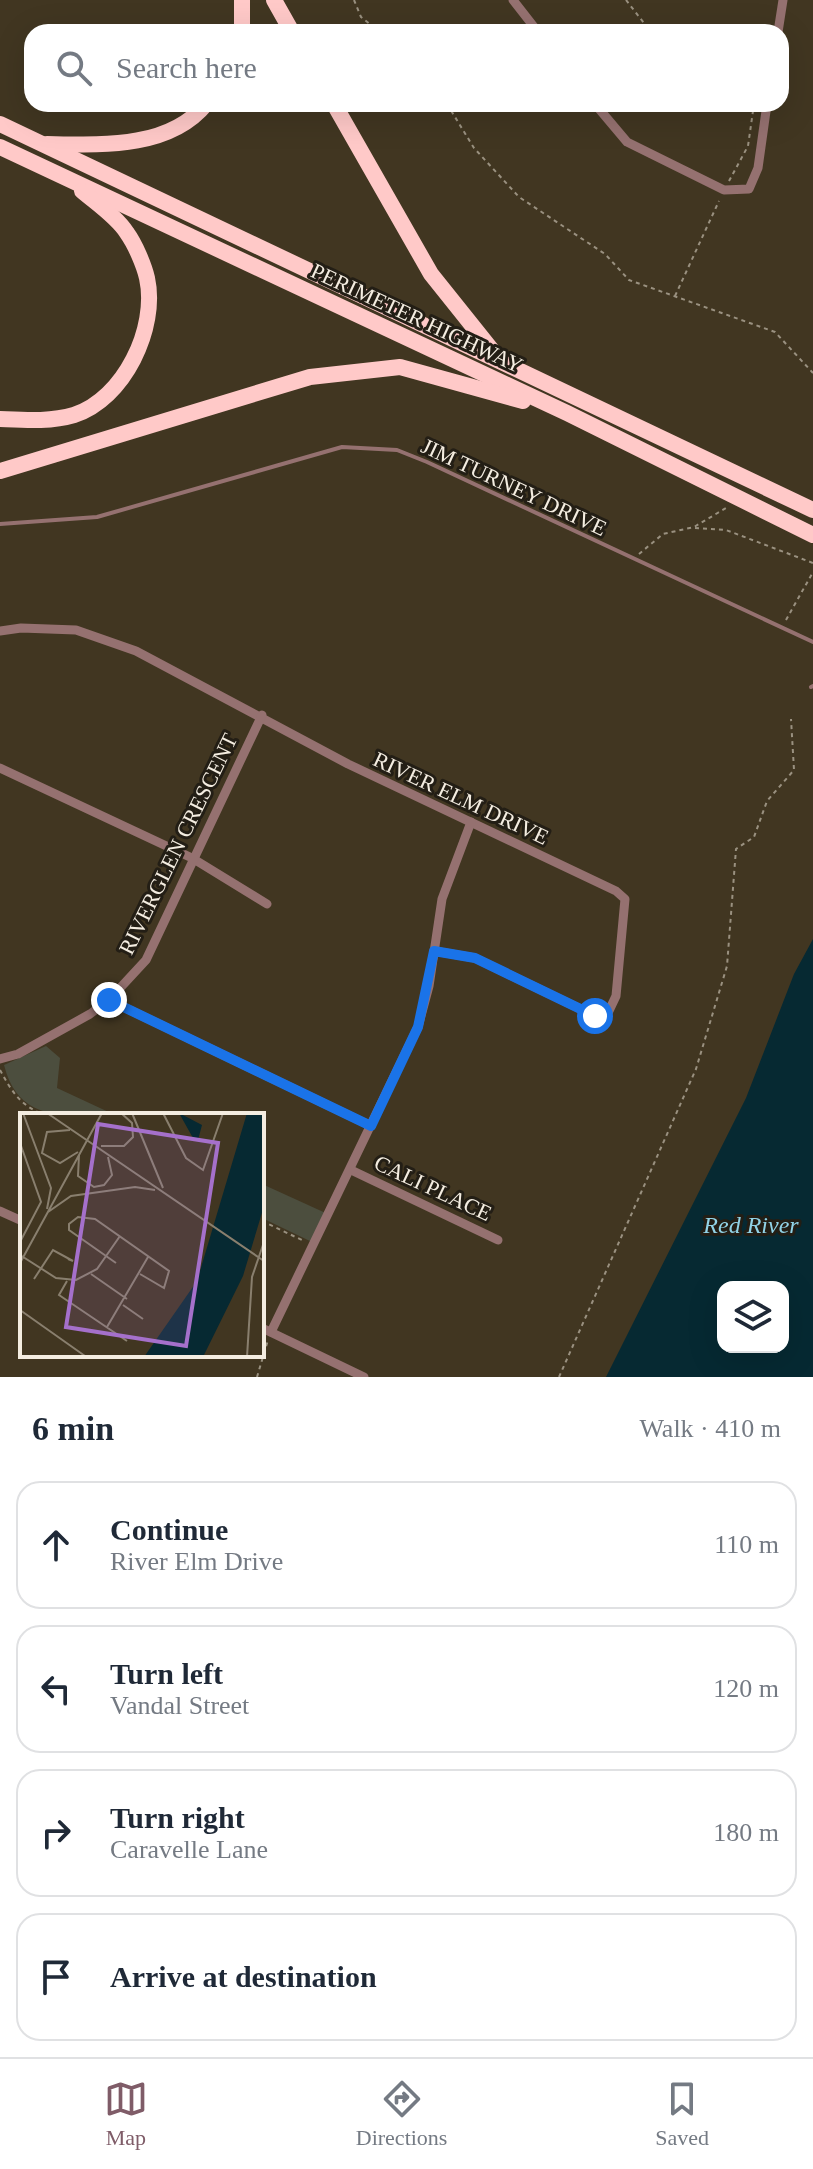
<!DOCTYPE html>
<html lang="en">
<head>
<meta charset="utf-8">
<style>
  :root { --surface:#fff; --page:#f2f2f3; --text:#1f2937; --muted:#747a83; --line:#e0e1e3; --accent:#7f5c68 }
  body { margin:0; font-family:"Times New Roman",serif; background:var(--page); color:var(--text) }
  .controls { position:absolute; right:24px; bottom:24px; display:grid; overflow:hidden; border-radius:16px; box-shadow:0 8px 32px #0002 }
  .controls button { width:72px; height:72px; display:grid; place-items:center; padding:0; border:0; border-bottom:2px solid var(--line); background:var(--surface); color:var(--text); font:40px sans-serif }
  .stop { position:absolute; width:24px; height:24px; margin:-18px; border:6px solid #1a73e8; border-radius:50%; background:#fff }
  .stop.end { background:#1a73e8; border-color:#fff; box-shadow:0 2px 8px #0008 }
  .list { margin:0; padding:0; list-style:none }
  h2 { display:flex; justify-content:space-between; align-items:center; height:104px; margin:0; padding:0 32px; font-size:34px }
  h2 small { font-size:26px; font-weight:400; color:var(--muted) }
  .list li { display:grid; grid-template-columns:52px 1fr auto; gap:24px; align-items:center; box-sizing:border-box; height:128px; margin:0 16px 16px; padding:0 16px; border:2px solid var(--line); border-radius:24px }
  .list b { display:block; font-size:30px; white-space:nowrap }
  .list p { margin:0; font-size:26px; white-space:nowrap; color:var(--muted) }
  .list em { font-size:26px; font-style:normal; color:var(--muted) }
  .icon { flex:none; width:44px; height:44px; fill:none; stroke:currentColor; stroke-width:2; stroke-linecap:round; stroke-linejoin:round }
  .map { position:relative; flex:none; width:813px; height:1377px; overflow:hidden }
  .search { position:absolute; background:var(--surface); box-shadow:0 8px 32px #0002; left:24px; right:24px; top:24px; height:88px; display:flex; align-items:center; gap:20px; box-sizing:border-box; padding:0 28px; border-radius:24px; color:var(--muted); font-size:30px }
  .sheet { height:680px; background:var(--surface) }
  nav { display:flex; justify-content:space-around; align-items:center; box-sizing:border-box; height:112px; border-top:2px solid var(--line); background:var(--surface); font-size:22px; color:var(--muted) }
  nav a { display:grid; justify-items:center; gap:4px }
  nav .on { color:var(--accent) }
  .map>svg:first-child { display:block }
  .green { fill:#4c4e3e }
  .water { fill:#062932; fill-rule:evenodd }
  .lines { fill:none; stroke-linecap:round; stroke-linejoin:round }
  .path { stroke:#9a9180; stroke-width:2; stroke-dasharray:4 4; stroke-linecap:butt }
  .lane { stroke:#957170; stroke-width:4 }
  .street { stroke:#957170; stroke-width:9 }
  .highway { stroke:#ffc9c8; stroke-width:16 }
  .route { stroke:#1a73e8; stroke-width:10 }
  .labels { text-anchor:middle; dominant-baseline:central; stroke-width:6; stroke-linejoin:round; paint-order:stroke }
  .street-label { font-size:22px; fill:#f4ede1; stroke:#231e15 }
  .water-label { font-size:24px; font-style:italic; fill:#91d3e7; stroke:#231e15 }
  .inset-road { fill:none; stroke:#897f6e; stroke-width:2 }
  .view { fill:#a570cb; fill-opacity:0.15; stroke:#a570cb; stroke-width:4 }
  .inset-edge { fill:none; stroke:#f4ede1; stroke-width:4 }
</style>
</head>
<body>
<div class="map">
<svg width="813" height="1377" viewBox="0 0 813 1377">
  <rect width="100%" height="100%" fill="#413621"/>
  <!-- green -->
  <g class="green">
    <path d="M46,1046L60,1058L57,1088L115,1115C66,1115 19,1124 4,1065Z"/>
    <polygon points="262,1184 330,1215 312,1242 262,1218"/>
  </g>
  <!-- water -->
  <path class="water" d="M813,939V1377H606L746,1098L794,974ZM723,1287H783V1347H723Z"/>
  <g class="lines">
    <!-- path -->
    <g class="path">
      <polyline points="354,0 361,17 380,32"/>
      <polyline points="626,0 651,32"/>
      <polyline points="447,104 474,148 519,197 605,254 629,280 775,332 813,373"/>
      <polyline points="729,181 748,146 754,104"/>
      <polyline points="675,296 719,201"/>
      <polyline points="695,528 726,530 813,563"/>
      <polyline points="639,554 663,534 694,527 726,508"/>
      <polyline points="786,620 813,572"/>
      <path d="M0,1070C12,1092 20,1105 44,1115"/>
      <polyline points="262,1221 304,1241"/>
      <polyline points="257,1377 268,1340"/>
      <polyline points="559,1377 696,1069 727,966 736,849 754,837 767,801 794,770 791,719"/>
    </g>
    <!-- lane -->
    <g class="lane">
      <polyline points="0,524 97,517 342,447 397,450 427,462 813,642"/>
      <polyline points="811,687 813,686"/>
    </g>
    <!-- street -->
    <g class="street">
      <polyline points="513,0 538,32"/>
      <polyline points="778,32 783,0"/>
      <polyline points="595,104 627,142 724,190 749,189 758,168 767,104"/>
      <polyline points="0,631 21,628 76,630 136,651 348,764 616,891 625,899 616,996 607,1015 595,1016 475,958 434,951"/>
      <polyline points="0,768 192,858 267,904"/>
      <polyline points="109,1000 371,1126"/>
      <polyline points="0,1059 18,1054 90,1014 109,1000 146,960 262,715"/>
      <polyline points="351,1170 498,1240"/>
      <polyline points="0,1211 22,1221"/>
      <polyline points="262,1328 364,1377"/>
      <polyline points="271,1332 418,1027 429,986 442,899 471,822"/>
    </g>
    <!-- highway -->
    <g class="highway">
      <polyline points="242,0 242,32"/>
      <polyline points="274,0 292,32"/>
      <polyline points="334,104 431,274 495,354"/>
      <polyline points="0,124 813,510"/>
      <path d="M47,144C101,145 169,149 206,104"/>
      <polyline points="0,147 567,413 813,535"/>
      <path d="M0,419C24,420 51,422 74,415C124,399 158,328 147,278C144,265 135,244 127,233C117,217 96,203 82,191"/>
      <polyline points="0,471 310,377 400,367 523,401"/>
    </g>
  </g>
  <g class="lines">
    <!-- route -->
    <polyline class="route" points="109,1000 371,1126 418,1027 434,951 475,958 595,1016"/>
  </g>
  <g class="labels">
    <!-- street labels -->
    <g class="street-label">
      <text transform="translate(417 318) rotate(25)">PERIMETER HIGHWAY</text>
      <text transform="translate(514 487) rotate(25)">JIM TURNEY DRIVE</text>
      <text transform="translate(461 798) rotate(25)">RIVER ELM DRIVE</text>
      <text transform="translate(178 844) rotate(-64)">RIVERGLEN CRESCENT</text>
      <text transform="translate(433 1188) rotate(25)">CALI PLACE</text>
    </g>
    <!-- water labels -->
    <g class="water-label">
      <text x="751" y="1225">Red River</text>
    </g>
  </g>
  <!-- overview -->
  <g transform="translate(20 1113)">
    <rect width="244" height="244" fill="#413621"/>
    <path d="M159,0L182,12L178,27L173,25ZM227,0H244V93L223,163L183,244H124L177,168Z" fill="#062932"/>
    <path class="inset-road" d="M3,0L31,75L27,96M27,0L244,148M112,0L143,75M143,0L166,45L183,57L203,0M50,17L27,19L22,40L40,50L58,39M0,30L21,89L0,129M81,33H104L113,24L112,10L101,0M59,42L58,63L74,74L84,72L92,62L88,44M28,99L51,83L115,74L135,77M0,142L36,165L56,167L77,156L100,123M0,150L82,0M96,150L49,117V111L58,104L75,106L149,158L144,175L120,161M71,161L107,186M14,166L33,137L53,148L48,146M47,168L39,182L107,228M103,192L123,206M0,197L65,243M87,214L128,144M227,244L232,164L244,129"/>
    <path class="view" d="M78,11L198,30L166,233L46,214Z"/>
    <rect width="244" height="244" class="inset-edge"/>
  </g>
</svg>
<div class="controls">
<button><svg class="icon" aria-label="layers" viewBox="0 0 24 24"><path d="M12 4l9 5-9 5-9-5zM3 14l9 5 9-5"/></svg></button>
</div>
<div class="stop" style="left:595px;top:1016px"></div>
<div class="stop end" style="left:109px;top:1000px"></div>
<div class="search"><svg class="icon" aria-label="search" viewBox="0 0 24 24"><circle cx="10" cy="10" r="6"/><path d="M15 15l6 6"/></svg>Search here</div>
</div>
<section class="sheet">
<h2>6 min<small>Walk · 410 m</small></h2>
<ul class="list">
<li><svg class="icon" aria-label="ahead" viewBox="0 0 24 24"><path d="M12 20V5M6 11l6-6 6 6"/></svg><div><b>Continue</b><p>River Elm Drive</p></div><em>110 m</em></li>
<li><svg class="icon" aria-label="left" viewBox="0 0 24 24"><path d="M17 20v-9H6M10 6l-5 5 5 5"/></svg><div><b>Turn left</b><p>Vandal Street</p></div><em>120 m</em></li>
<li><svg class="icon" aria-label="right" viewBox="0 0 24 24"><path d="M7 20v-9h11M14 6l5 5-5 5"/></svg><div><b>Turn right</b><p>Caravelle Lane</p></div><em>180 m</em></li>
<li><svg class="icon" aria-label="arrive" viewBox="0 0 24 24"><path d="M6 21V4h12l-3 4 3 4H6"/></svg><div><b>Arrive at destination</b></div></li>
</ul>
</section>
<nav>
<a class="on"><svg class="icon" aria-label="map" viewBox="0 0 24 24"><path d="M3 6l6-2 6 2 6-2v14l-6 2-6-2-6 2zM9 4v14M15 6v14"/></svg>Map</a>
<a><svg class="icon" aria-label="directions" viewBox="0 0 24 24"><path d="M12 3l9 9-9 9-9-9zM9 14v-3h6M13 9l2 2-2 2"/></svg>Directions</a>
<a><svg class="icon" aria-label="saved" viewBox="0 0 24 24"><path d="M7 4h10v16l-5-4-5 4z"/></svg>Saved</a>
</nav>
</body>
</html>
